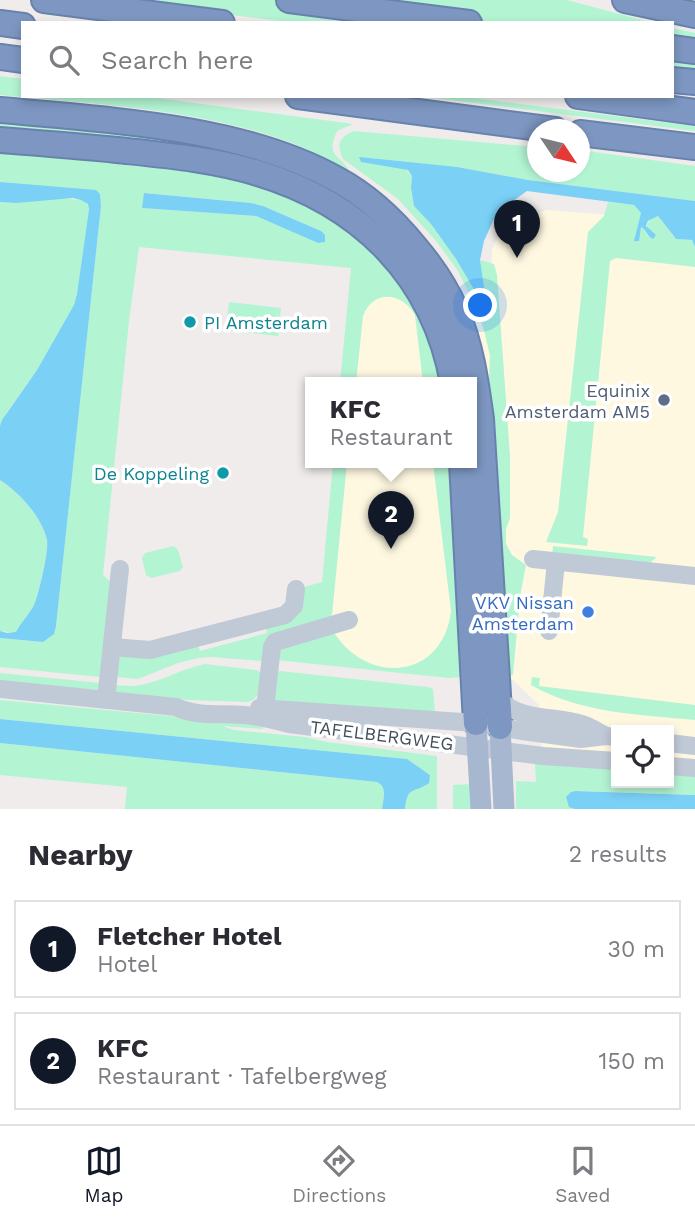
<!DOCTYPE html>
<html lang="en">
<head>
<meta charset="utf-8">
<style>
  :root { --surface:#fff; --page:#f7f7f7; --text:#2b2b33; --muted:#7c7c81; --line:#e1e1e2; --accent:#111827 }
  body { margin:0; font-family:"Work Sans",sans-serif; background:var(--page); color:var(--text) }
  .controls { position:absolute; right:21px; bottom:21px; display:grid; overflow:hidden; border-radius:0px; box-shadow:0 4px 10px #0003 }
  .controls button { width:63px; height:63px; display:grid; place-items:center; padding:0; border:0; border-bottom:2px solid var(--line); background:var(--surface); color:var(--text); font:35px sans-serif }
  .compass { position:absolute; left:527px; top:119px; width:63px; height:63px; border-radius:50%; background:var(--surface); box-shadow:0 4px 10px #0003; rotate:125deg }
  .you { position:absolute; left:481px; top:306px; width:24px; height:24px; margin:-18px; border:5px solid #fff; border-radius:50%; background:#1a73e8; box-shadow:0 0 0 10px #1a73e833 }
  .badge { display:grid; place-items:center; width:46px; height:46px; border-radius:50%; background:var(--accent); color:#fff; font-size:23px; font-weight:700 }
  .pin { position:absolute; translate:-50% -58px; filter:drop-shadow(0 2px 4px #0008) }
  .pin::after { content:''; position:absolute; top:37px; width:24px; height:21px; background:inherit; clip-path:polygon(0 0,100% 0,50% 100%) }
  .popup { position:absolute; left:305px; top:377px; width:172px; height:91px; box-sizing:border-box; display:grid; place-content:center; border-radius:0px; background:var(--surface); filter:drop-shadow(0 2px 5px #0005); font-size:23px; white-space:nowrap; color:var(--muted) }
  .popup b { font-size:26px; color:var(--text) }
  .popup::after { content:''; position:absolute; left:50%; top:100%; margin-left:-14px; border:14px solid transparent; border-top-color:var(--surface) }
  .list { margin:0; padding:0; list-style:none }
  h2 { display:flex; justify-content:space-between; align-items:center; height:91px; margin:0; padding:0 28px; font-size:30px }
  h2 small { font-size:23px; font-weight:400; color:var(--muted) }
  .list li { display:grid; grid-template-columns:46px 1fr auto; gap:21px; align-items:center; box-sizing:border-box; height:98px; margin:0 14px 14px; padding:0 14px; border:2px solid var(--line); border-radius:0px }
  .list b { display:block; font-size:26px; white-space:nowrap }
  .list p { margin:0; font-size:23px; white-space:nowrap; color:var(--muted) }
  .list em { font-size:23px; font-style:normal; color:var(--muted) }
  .icon { flex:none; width:38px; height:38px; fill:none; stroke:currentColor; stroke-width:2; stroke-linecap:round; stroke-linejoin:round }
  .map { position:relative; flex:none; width:695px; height:809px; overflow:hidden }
  .search { position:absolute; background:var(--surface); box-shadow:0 4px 10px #0003; left:21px; right:21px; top:21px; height:77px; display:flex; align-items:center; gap:18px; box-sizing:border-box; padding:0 24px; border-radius:0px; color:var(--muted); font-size:26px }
  .sheet { height:315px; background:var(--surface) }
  nav { display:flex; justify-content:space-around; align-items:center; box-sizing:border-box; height:98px; border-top:2px solid var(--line); background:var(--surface); font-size:19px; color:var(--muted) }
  nav a { display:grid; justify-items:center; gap:4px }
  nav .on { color:var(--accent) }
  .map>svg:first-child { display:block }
  .commercial { fill:#fef8e1; fill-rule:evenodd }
  .green { fill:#b3f4d3; fill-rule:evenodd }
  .water { fill:#7bd0f6 }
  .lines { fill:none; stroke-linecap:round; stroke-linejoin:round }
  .highway-casing { stroke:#6882ae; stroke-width:28 }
  .minor { stroke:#c0c9d6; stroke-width:18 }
  .major { stroke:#a7b7cf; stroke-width:21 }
  .highway { stroke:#7d97c2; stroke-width:24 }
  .culture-dot { fill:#0f9aa8; stroke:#fff; stroke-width:2.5 }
  .service-dot { fill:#5c6f8a; stroke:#fff; stroke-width:2.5 }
  .shop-dot { fill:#3f7fe0; stroke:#fff; stroke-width:2.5 }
  .labels { text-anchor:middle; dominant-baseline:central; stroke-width:7; stroke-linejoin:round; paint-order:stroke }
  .culture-label { font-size:18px; fill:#0d838f; stroke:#fff; text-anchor:start }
  .service-label { font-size:18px; fill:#4e5e75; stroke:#fff; text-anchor:end }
  .shop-label { font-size:18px; fill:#366cbe; stroke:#fff; text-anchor:end }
  .street-label { font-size:18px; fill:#424d5b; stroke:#fff }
</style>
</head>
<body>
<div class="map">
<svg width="695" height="809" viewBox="0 0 695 809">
  <rect width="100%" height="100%" fill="#efeceb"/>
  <!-- commercial -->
  <path class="commercial" d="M546,210L695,221V809H546L539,705L513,680L457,673L356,667L340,650L327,615L342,463H472V383H350L364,300L406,293L491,294L492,249L498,237L508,228L517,222ZM616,730H669V783H616Z"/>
  <!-- green -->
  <g class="green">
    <polygon points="113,0 567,0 653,23 297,23"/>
    <polygon points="672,28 695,33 695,70 672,68"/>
    <path d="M0,76L23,79V96H142L353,124L337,131C325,159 340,153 350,172C331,163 312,150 292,143C199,109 98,104 0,95Z"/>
    <polygon points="420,96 456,96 695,126 695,131"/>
    <polygon points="0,119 154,135 263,157 362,204 451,342 338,198 0,132"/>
    <path d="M354,131L537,147L538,172H580V150L695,166V201L528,180L457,167L405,168L412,176L411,189L414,206L431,224L456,259L482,303H484L480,260L494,264L497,275L510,456V518L506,529V544L512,555L526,565L520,597L513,675L504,677L488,406L490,356L484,330L475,305L458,271L437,242L398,199L343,159C336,144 339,137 354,131Z"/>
    <path d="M0,152L194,168L274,188L335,219L402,279L448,383H423L415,315C402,292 373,289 363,316L356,383H340L351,268L139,247L129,321L103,575L113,584L100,677L0,667V638L43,642L56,626L101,206L100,194L0,182ZM145,193L251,203L263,206L321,231L325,242L318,243L256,216L142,208Z"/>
    <polygon points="59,198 81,200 88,204 89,209 77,294 74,305 37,370 7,412 0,426 0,202 16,203"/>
    <path d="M608,202L634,205L641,213V227L644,228L648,236C646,222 646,222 658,216L676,239L693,240L695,247V267L616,258L610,261L583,537L588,539L587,546L546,542L558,512L588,232L604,216Z"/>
    <polygon points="229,302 281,308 278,336 226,330"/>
    <polygon points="333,463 347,463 332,615 261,661 211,657 198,658 178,663 138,679 117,677 118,656 197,642 200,651 267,633 266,625 301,588 322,582"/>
    <path d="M433,463H455L461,677L449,678L276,660L281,647L333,631C367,686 443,680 451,611Z"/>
    <path d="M0,480C19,492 42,517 47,540C49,551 39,593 34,605C29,615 21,622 16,633L0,631Z"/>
    <polygon points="174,546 178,550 183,567 180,571 151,578 146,575 142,558 145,553"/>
    <polygon points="553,546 657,557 647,565 552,556"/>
    <path d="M205,664L257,670L262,674C260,686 261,699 247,702L188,700L119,694L115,692L113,685C122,685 132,687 141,685C163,681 183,668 205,664Z"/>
    <polygon points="280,671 428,687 433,689 435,714 277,703 274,700 277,672"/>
    <polygon points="0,673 100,683 101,690 0,682"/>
    <path d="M532,677L540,678L539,686L695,705V720C641,715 579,713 531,685Z"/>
    <path d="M0,700L264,725L263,729L222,726L234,730L305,737L327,742L437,756V809H405C406,794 410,789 426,786L430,775L407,759L0,719Z"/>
    <path d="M0,743L377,782C388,786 383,799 382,809H125L127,787L0,775Z"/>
    <polygon points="549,761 616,766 616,783 669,783 669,771 695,774 695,795 576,791 575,809 584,809 516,809 516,781 536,782 535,764"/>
    <polygon points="473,784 475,809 453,809 453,785"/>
  </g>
  <!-- water -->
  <g class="water">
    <path d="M359,157L457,167L528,180L695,201V247L692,240L676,239L658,216L648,221L646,226L656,235L653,239C647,236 646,229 641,227L639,241H634L641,213L634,205L527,191L506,206L494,219L484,241L480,260L486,301L482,303L456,259L431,224L414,206L411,188L412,176L408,170L361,162Z"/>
    <path d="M0,182L96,190L100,194L101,206L56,626L54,634L43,642L0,638V631L7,633L16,632C21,622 29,615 34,605C39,593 49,551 47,540C42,517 19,492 0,480V426L2,420L37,370L74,305L77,294L89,209L88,204L81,200L73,198L16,203L0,202Z"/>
    <polygon points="144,193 251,203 263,206 321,231 325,235 325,242 318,243 256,216 142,208"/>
    <path d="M0,719L407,759L430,775L429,783C416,793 407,785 405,809H382C383,799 388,787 377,782L0,743Z"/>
    <polygon points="576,791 695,795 695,809 575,809 569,807 566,797 571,792"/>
  </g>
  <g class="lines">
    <defs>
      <g id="highway">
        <polyline points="44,0 222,23"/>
        <polyline points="289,0 469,23"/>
        <polyline points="625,0 695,15"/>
        <polyline points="0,23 23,26"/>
        <polyline points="672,48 695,51"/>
        <polyline points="0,57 23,60"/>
        <polyline points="672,80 695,82"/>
        <polyline points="298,96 555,130"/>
        <polyline points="578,96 695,112"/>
        <path d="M0,110C107,120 241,126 336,179C368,196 394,221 416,248C432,267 446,288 456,311C471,345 476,383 481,419L500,727"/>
        <polyline points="580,133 695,147"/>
        <path d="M0,140C39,143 78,146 117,150C164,155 212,159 258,173C361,204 434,276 453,383"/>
        <polyline points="462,463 476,723"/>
      </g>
    </defs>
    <!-- highway casing -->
    <use href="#highway" class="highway-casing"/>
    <!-- minor -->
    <g class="minor">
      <polyline points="533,559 695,576"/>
      <polyline points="549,631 556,562"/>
      <polyline points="112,647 150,650 285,615 294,606 296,589"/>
      <path d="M0,689L176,707C197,717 221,713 244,715C259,716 274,720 289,724L543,756L616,761"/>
      <path d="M498,698C520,722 553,715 582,724C590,726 598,732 606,736"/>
      <polyline points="106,700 120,569"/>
      <polyline points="259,708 476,723 522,731 581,739 606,736 616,737"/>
      <polyline points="264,717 272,647 275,642 349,620"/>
      <polyline points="669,743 695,746"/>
      <polyline points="669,766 695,768"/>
    </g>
    <!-- major -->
    <g class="major">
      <polyline points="476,723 481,809"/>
      <polyline points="500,727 504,809"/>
    </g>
    <!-- highway -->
    <use href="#highway" class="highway"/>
  </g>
  <!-- markers -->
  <g class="culture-dot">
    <circle cx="190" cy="322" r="7"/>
    <circle cx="223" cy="473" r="7"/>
  </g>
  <circle class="service-dot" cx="664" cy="400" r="7"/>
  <circle class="shop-dot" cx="588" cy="612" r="7"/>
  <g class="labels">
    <!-- culture labels -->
    <g class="culture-label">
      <text x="204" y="322">PI Amsterdam</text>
      <text x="209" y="473" text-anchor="end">De Koppeling</text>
    </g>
    <!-- service labels -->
    <g class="service-label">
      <text x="650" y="390">Equinix<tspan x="650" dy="21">Amsterdam AM5</tspan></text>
    </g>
    <!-- shop labels -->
    <g class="shop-label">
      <text x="574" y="602">VKV Nissan<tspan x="574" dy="21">Amsterdam</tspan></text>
    </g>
    <!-- street labels -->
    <g class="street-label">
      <text transform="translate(382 735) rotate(7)">TAFELBERGWEG</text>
    </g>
  </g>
</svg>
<div class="controls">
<button><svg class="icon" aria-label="locate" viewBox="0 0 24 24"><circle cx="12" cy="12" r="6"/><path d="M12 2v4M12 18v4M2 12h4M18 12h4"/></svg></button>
</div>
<svg class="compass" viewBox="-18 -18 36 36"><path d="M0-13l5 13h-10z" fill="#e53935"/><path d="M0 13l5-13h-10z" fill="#7c7c81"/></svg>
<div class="you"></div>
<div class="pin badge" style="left:517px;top:258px">1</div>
<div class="pin badge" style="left:391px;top:549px">2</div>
<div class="popup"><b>KFC</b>Restaurant</div>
<div class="search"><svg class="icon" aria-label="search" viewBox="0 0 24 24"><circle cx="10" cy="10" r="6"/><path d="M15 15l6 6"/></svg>Search here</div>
</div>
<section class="sheet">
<h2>Nearby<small>2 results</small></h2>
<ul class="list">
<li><span class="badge">1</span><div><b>Fletcher Hotel</b><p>Hotel</p></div><em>30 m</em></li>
<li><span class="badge">2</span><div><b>KFC</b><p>Restaurant · Tafelbergweg</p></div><em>150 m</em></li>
</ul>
</section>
<nav>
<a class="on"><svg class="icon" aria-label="map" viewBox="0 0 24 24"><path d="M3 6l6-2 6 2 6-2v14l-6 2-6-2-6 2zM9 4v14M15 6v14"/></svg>Map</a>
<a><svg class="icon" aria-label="directions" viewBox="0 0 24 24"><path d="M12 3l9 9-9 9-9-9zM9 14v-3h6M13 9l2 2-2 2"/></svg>Directions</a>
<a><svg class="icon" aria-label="saved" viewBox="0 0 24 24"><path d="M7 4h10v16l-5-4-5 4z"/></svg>Saved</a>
</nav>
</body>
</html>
